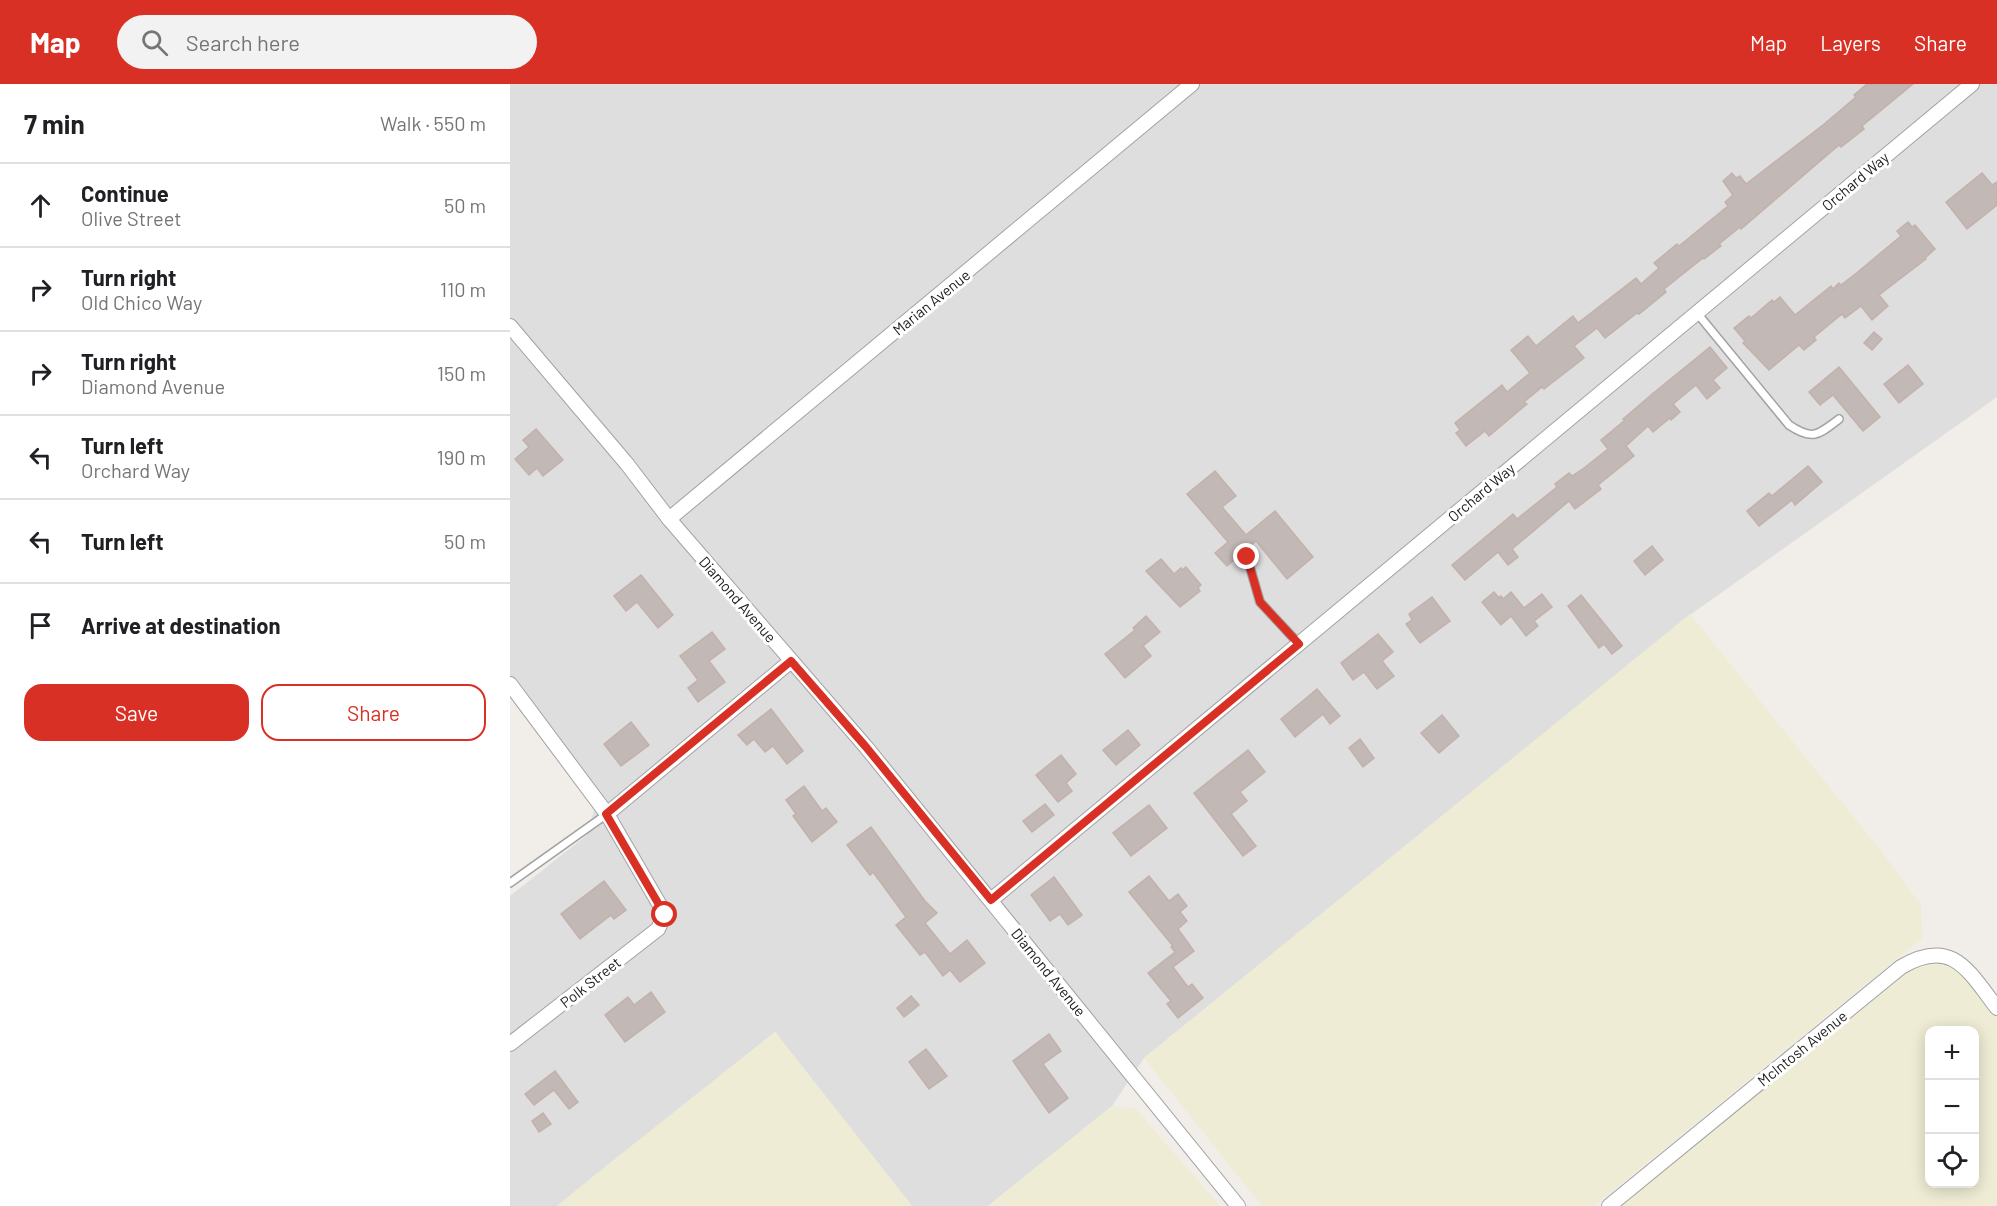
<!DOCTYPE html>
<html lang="en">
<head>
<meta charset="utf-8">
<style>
  :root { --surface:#fff; --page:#f2f2f2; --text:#202124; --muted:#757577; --line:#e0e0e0; --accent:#d93025 }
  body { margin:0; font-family:Barlow,sans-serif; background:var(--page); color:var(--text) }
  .controls { position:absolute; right:18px; bottom:18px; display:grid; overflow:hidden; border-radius:12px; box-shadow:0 3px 15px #0003 }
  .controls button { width:54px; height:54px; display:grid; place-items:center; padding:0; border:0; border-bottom:2px solid var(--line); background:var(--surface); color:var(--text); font:30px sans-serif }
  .stop { position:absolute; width:18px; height:18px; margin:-14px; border:4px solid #d93025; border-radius:50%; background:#fff }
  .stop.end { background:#d93025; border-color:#fff; box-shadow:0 2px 6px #0008 }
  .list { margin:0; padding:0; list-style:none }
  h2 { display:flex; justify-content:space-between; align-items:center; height:78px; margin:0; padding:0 24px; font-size:26px }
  h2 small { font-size:20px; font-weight:400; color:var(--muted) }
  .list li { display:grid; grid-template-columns:39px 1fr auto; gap:18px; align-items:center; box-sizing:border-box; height:84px; padding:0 24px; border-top:2px solid var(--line) }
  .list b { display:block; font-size:22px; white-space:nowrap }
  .list p { margin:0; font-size:20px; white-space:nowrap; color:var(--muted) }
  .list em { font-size:20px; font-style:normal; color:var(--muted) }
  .actions { display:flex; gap:12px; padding:18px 24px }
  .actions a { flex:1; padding:14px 0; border:2px solid var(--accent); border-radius:18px; text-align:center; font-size:21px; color:var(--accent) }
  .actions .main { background:var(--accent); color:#fff }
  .icon { flex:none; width:33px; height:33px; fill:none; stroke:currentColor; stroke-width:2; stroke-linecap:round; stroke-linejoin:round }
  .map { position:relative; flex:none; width:1487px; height:1122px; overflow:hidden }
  header { display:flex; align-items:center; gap:36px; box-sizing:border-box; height:84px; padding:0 30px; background:var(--accent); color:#fff }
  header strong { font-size:28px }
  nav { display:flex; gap:33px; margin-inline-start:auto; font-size:21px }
  .search { width:420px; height:54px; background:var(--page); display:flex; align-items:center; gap:15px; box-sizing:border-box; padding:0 21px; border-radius:33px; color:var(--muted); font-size:22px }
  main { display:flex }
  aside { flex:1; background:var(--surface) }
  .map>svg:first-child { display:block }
  .residential { fill:#dfdede }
  .farmland { fill:#efecd5; fill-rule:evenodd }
  .building { fill:#c2b8b5; stroke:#c3b1ab; stroke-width:1.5 }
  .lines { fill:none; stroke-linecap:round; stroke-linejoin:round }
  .service-casing { stroke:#a2a2a2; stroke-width:10 }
  .minor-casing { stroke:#a2a2a2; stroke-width:16 }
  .service { stroke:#fff; stroke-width:7 }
  .minor { stroke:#fff; stroke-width:14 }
  .route { stroke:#d93025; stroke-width:8 }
  .labels { text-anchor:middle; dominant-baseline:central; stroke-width:6; stroke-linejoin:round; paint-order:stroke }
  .street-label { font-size:15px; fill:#212121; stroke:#fff }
</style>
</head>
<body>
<header>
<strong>Map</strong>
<div class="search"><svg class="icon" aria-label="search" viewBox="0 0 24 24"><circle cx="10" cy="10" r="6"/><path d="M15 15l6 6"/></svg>Search here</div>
<nav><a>Map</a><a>Layers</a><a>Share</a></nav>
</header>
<main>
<aside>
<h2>7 min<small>Walk · 550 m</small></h2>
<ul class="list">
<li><svg class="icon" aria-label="ahead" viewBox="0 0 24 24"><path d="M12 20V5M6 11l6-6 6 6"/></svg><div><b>Continue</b><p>Olive Street</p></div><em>50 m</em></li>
<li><svg class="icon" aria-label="right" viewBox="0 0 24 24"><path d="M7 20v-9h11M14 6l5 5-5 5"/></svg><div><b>Turn right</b><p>Old Chico Way</p></div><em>110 m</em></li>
<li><svg class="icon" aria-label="right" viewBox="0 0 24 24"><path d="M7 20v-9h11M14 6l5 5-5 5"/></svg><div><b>Turn right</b><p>Diamond Avenue</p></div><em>150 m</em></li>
<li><svg class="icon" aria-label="left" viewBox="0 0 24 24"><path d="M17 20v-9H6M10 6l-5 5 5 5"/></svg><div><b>Turn left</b><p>Orchard Way</p></div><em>190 m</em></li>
<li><svg class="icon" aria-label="left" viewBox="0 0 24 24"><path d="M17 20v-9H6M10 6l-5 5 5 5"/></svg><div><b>Turn left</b></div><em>50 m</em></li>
<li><svg class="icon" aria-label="arrive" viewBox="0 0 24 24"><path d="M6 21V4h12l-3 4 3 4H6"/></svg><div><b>Arrive at destination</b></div></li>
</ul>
<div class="actions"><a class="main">Save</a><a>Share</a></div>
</aside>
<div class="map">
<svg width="1487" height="1122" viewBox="0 0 1487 1122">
  <rect width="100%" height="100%" fill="#f1ede8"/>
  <!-- residential -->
  <polygon class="residential" points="0,0 1487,0 1487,313 1180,531 634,974 602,1022 478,1122 402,1122 265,948 47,1122 0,1122 0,812 77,751 89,710 0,593"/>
  <!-- farmland -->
  <g class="farmland">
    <polygon points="1180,530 1371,767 1411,821 1412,854 1084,1122 752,1122 634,974"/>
    <path d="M1433,871L1487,924V1122H1099L1391,883ZM1420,946H1464V1100H1420Z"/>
    <polygon points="265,948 402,1122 47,1122 86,1090"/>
    <polygon points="602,1022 626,1025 710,1122 478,1122"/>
  </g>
  <!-- building -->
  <g class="building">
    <polygon points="1357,0 1403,0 1352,42 1354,45 1331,63 1329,61 1231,145 1230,143 1209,160 1211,162 1194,175 1193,174 1154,205 1156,208 1129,230 1127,229 1095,254 1087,244 1064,262 1074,274 1034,305 1032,303 1014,318 1017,320 979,352 975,347 956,362 946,349 950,346 945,339 992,301 997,308 1020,289 1001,266 1018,252 1026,262 1063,232 1068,239 1126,194 1131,200 1149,184 1144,179 1167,160 1169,162 1218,122 1215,118 1223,111 1213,97 1222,89 1226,94 1230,92 1236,100 1313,41 1346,13 1344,11"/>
    <polygon points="1472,89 1482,101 1487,98 1487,121 1457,145 1436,118"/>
    <polygon points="1398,138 1402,143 1405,141 1425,165 1415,174 1416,175 1369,211 1378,222 1362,236 1351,222 1335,234 1332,230 1304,253 1306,256 1294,266 1289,261 1259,286 1233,259 1235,257 1224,244 1239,232 1241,234 1262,216 1264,218 1270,213 1285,231 1321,202 1323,205 1329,199 1331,201 1349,187 1391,152 1387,147"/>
    <polygon points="1364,248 1372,255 1362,266 1354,259"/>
    <polygon points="1200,263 1217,284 1203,296 1210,304 1197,315 1186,301 1163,320 1170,328 1161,336 1160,334 1143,348 1138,342 1116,362 1124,372 1088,401 1091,405 1065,425 1059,417 1002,465 1008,473 998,481 988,468 955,496 942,481 1003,430 1007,435 1047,403 1045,400 1059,389 1062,392 1074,384 1098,365 1091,356 1115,336 1113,335 1141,311"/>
    <polygon points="1398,281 1413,300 1389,319 1374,300"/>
    <polygon points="1329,283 1370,333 1353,347 1323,311 1310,321 1299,308"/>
    <polygon points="26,345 53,376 33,392 27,384 19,391 5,375 19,363 13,356"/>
    <polygon points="1298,382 1312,398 1285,421 1282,416 1249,442 1237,427 1259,409 1262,412"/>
    <polygon points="705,387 726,412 712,423 736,451 765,427 803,473 777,495 746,457 717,482 705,469 718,458 677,410"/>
    <polygon points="1142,462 1153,476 1135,491 1124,477"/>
    <polygon points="651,475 664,490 671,484 672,486 676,483 691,501 688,504 690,507 670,523 636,487"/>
    <polygon points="131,491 163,531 148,544 127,518 116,527 104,512"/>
    <polygon points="984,508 989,514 991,512 993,515 1001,508 1014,524 1032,510 1042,523 1024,537 1028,542 1016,552 1001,532 991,541 972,518"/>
    <polygon points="1071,511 1112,562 1102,570 1094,560 1089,564 1058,522"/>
    <polygon points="922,513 940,537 910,559 896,540 902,536 899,530"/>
    <polygon points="636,532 650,548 633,562 641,572 615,594 595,570 625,546 623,544"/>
    <polygon points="202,548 215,565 199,577 215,598 188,618 178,604 188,596 170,572"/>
    <polygon points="868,550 883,568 872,577 884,592 867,605 854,588 843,596 831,579"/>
    <polygon points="807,605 830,632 820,640 813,630 785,653 771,635"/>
    <polygon points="261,625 293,667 277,680 263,662 255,668 244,655 237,661 228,651"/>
    <polygon points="932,631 949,652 929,669 911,649"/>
    <polygon points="121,638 139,661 111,682 94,660"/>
    <polygon points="618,646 630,661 606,681 593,666"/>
    <polygon points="850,655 864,674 853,683 839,664"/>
    <polygon points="738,666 755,688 730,708 737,717 721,730 746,762 733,772 684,709"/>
    <polygon points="551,671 566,690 556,699 562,707 548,718 526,691"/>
    <polygon points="294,702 312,727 316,724 327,738 302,758 283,732 286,730 276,716"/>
    <polygon points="535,720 544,731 522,748 513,737"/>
    <polygon points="639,721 657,744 621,772 603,749"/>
    <polygon points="361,743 415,817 427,829 415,839 440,870 457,856 475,879 450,898 440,886 433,892 415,868 410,871 386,841 396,833 363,788 360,791 337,761"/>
    <polygon points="639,792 659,817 668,810 677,822 670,828 677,837 668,845 684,867 663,883 678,903 682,900 693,914 668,934 657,920 661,917 638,889 665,868 661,863 663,862 619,808"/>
    <polygon points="544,793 572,831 558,841 550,830 540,837 521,811"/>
    <polygon points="94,797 116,826 104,835 101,831 70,855 51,830"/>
    <polygon points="141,908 155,928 115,958 95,931 118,913 124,921"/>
    <polygon points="401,912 409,921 394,933 387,924"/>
    <polygon points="539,950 551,967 533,980 558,1014 539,1029 503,977"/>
    <polygon points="416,965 437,992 419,1005 399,978"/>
    <polygon points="45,987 68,1018 59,1025 44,1006 24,1021 15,1010"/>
    <polygon points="33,1029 41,1040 29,1048 22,1037"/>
  </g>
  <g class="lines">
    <defs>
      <g id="service">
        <path d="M1187,229L1279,341C1303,357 1308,351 1329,335"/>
        <polyline points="737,473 750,518 789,560"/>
        <polyline points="0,799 97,730"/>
      </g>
      <g id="minor">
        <polyline points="0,242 117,380 159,435 356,663 728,1122"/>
        <polyline points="159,435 682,0"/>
        <polyline points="0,600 97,730 155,830 148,845 0,960"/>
        <polyline points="97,730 281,577"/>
        <polyline points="481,816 1462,0"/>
        <path d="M1099,1122L1391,883C1442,853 1458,886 1487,924"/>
      </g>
    </defs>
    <!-- service casing -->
    <use href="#service" class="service-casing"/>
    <!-- minor casing -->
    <use href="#minor" class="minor-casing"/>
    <!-- service -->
    <use href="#service" class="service"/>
    <!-- minor -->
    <use href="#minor" class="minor"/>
  </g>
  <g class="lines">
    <!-- route -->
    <polyline class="route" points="155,831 96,730 281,577 356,663 481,816 789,560 750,518 737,473"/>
  </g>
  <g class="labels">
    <!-- street labels -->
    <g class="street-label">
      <text transform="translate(1345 97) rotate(-40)">Orchard Way</text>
      <text transform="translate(421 218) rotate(-39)">Marian Avenue</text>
      <text transform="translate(971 408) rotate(-40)">Orchard Way</text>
      <text transform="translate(228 515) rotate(49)">Diamond Avenue</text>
      <text transform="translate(539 888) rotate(51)">Diamond Avenue</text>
      <text transform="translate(80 898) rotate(-38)">Polk Street</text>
      <text transform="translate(1292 964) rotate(-39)">McIntosh Avenue</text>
    </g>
  </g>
</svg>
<div class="controls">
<button>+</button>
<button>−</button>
<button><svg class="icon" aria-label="locate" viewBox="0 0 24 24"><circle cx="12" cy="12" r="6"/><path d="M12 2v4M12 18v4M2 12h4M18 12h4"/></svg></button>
</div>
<div class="stop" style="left:155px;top:831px"></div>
<div class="stop end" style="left:737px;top:473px"></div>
</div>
</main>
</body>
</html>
